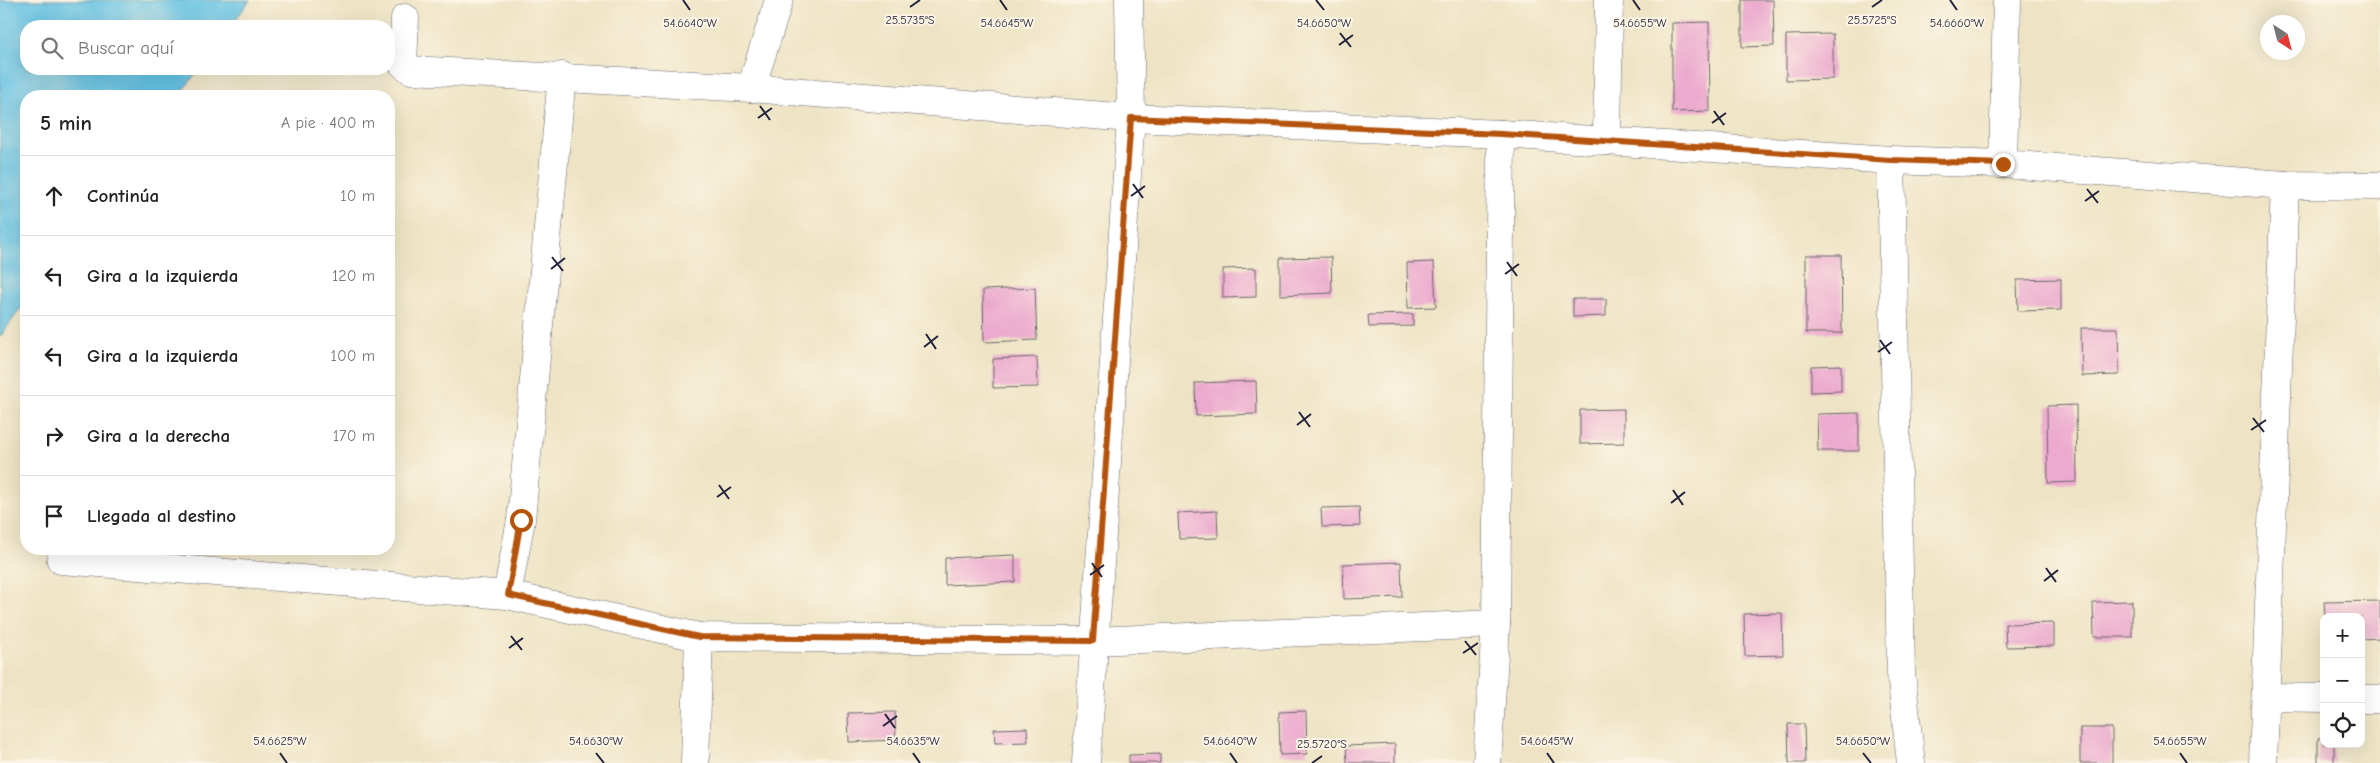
<!DOCTYPE html>
<html lang="es">
<head>
<meta charset="utf-8">
<style>
  :root { --surface:#fff; --page:#f6f6f6; --text:#222; --muted:#767676; --line:#e0e0e0 }
  body { margin:0; font-family:"Comic Neue",sans-serif; background:var(--page); color:var(--text) }
  .controls { position:absolute; right:15px; bottom:15px; display:grid; overflow:hidden; border-radius:10px; box-shadow:0 5px 20px #0002 }
  .controls button { width:45px; height:45px; display:grid; place-items:center; padding:0; border:0; border-bottom:1px solid var(--line); background:var(--surface); color:var(--text); font:25px sans-serif }
  .compass { position:absolute; left:2260px; top:15px; width:45px; height:45px; border-radius:50%; background:var(--surface); box-shadow:0 5px 20px #0002; rotate:144deg }
  .stop { position:absolute; width:15px; height:15px; margin:-11px; border:4px solid #b45309; border-radius:50%; background:#fff }
  .stop.end { background:#b45309; border-color:#fff; box-shadow:0 1px 5px #0008 }
  .list { margin:0; padding:0; list-style:none }
  h2 { display:flex; justify-content:space-between; align-items:center; height:65px; margin:0; padding:0 20px; font-size:21px }
  h2 small { font-size:16px; font-weight:400; color:var(--muted) }
  .list li { display:grid; grid-template-columns:32px 1fr auto; gap:15px; align-items:center; box-sizing:border-box; height:80px; padding:0 20px; border-top:1px solid var(--line) }
  .list b { display:block; font-size:19px; white-space:nowrap }
  .list em { font-size:16px; font-style:normal; color:var(--muted) }
  .icon { flex:none; width:28px; height:28px; fill:none; stroke:currentColor; stroke-width:2; stroke-linecap:round; stroke-linejoin:round }
  .map { position:relative; flex:none; width:2380px; height:763px; overflow:hidden }
  .search { position:absolute; background:var(--surface); box-shadow:0 5px 20px #0002; left:20px; top:20px; width:375px; height:55px; display:flex; align-items:center; gap:12px; box-sizing:border-box; padding:0 18px; border-radius:20px; color:var(--muted); font-size:19px }
  .panel { position:absolute; background:var(--surface); box-shadow:0 5px 20px #0002; left:20px; top:90px; width:375px; height:465px; border-radius:20px }
  .map>svg:first-child { display:block }
  .water { fill:#65c2e3; stroke:#44728f }
  .building { fill:#ecabce }
  .lines { fill:none; stroke-linecap:round; stroke-linejoin:round }
  .minor-casing { stroke:#69666b; stroke-width:29 }
  .minor { stroke:#fff; stroke-width:28 }
  .route { stroke:#b45309; stroke-width:6 }
  .ticks { fill:none; stroke:#22223b; stroke-width:2 }
  .ticks-label { font-size:12px; text-anchor:middle; fill:#22223b; stroke:#fcf5e5; stroke-width:4; stroke-linejoin:round; paint-order:stroke }
</style>
</head>
<body>
<div class="map">
<svg width="2380" height="763" viewBox="0 0 2380 763">
  <rect width="100%" height="100%" fill="#fcf5e5"/>
  <filter id="ink" filterUnits="userSpaceOnUse"><feTurbulence type="fractalNoise" baseFrequency=".02" numOctaves="2"/><feDisplacementMap in="SourceGraphic" scale="10" xChannelSelector="R" yChannelSelector="G"/><feConvolveMatrix kernelMatrix="1 2 1 2 8 2 1 2 1" color-interpolation-filters="sRGB"/></filter>
  <filter id="wash" filterUnits="userSpaceOnUse"><feTurbulence type="fractalNoise" baseFrequency=".0096" numOctaves="4" result="noise"/><feDisplacementMap in="SourceGraphic" scale="20" xChannelSelector="R" yChannelSelector="G"/><feGaussianBlur stdDeviation="1.12" result="paint"/><feColorMatrix in="noise" values="0 0 0 0 0 0 0 0 0 0 0 0 0 0 0 0 0 1.4 0 .05"/><feComposite in="paint" operator="in"/></filter>
  <g filter="url(#wash)">
    <rect width="100%" height="100%" fill="#eee4c5"/>
    <!-- water -->
    <polygon class="water" points="0,0 250,0 231,26 26,26 26,69 199,69 179,96 26,96 26,301 0,337"/>
    <g id="blocks">
      <!-- building -->
      <g class="building">
        <polygon points="1742,0 1773,0 1774,46 1742,47"/>
        <polygon points="1709,22 1710,111 1672,112 1672,23"/>
        <polygon points="1833,34 1833,79 1786,80 1786,35"/>
        <polygon points="1806,255 1841,255 1842,333 1806,333"/>
        <polygon points="1331,257 1332,293 1280,295 1280,258"/>
        <polygon points="1434,262 1436,307 1408,308 1407,263"/>
        <polygon points="1256,268 1256,297 1223,298 1223,269"/>
        <polygon points="2061,279 2061,310 2018,311 2017,280"/>
        <polygon points="1035,288 1037,340 984,342 983,290"/>
        <polygon points="1573,299 1606,299 1606,316 1573,317"/>
        <polygon points="1413,314 1413,326 1369,327 1368,315"/>
        <polygon points="2081,328 2118,328 2119,375 2082,376"/>
        <polygon points="1037,357 1038,387 993,388 993,359"/>
        <polygon points="1841,365 1841,391 1811,392 1811,366"/>
        <polygon points="1256,381 1257,414 1196,416 1195,383"/>
        <polygon points="2076,405 2077,482 2048,483 2047,406"/>
        <polygon points="1624,409 1624,443 1580,444 1580,410"/>
        <polygon points="1859,413 1859,451 1818,451 1817,414"/>
        <polygon points="1359,507 1360,526 1322,527 1321,508"/>
        <polygon points="1217,511 1218,538 1179,539 1178,513"/>
        <polygon points="1015,555 1015,582 945,585 945,558"/>
        <polygon points="1401,562 1402,597 1344,599 1343,564"/>
        <polygon points="2132,601 2132,637 2094,637 2093,602"/>
        <polygon points="2380,601 2380,638 2361,639 2361,617 2325,617 2324,602"/>
        <polygon points="1782,613 1783,655 1745,656 1744,614"/>
        <polygon points="2054,623 2054,646 2006,647 2005,624"/>
        <polygon points="1306,711 1307,754 1280,755 1279,712"/>
        <polygon points="895,712 896,740 849,742 848,713"/>
        <polygon points="1788,724 1804,724 1805,763 1789,763"/>
        <polygon points="1027,728 1028,742 995,743 994,729"/>
        <rect x="2080" y="728" width="32" height="35"/>
        <polygon points="2318,738 2324,738 2324,744 2334,744 2334,763 2318,763"/>
        <polygon points="1395,744 1395,763 1347,763 1346,746"/>
        <polygon points="1160,754 1160,763 1129,763 1129,755"/>
      </g>
    </g>
  </g>
  <g filter="url(#ink)">
    <use href="#blocks" fill-opacity="0" stroke="#69666b" stroke-width="1"/>
    <g class="lines">
      <defs>
        <g id="minor">
          <polyline points="405,18 403,64 411,70 751,88 1131,118 1501,134 1891,160 2003,164 2285,185 2380,186"/>
          <polyline points="751,88 779,0"/>
          <polyline points="1607,141 1609,0"/>
          <polyline points="1891,160 1901,673 1911,763"/>
          <polyline points="2003,164 2007,0"/>
          <polyline points="61,560 507,595 699,637 1093,641 1496,624"/>
          <polyline points="507,595 521,520 562,76"/>
          <polyline points="2266,697 2324,698"/>
          <polyline points="2361,699 2380,699"/>
          <polyline points="695,763 699,637"/>
          <polyline points="1086,763 1131,118 1129,0"/>
          <polyline points="1487,763 1496,624 1501,134"/>
          <polyline points="2263,763 2285,185"/>
        </g>
      </defs>
      <!-- minor casing -->
      <use href="#minor" class="minor-casing"/>
      <!-- minor -->
      <use href="#minor" class="minor"/>
    </g>
  </g>
  <g class="lines" filter="url(#ink)">
    <!-- route -->
    <polyline class="route" points="521,520 508,595 699,637 1093,641 1131,118 1501,134 1891,160 2003,164"/>
  </g>
  <!-- ticks -->
  <path class="ticks" d="M683,0L690,10M1000,0L1007,10M1316,0L1324,10M1633,0L1640,10M1950,0L1957,10M910,7L920,0M1872,7L1882,0M1340,33L1351,47M1339,45L1353,35M760,106L770,120M1714,111L1724,125M758,118L772,108M1712,123L1726,113M1133,184L1143,198M2087,189L2098,203M1131,196L1145,186M2085,201L2099,191M552,257L563,271M1507,262L1517,276M551,269L565,258M1505,274L1519,264M926,334L936,349M1880,340L1890,354M924,347L938,336M1878,352L1892,342M1299,412L1310,427M2253,418L2264,432M1297,425L1311,414M2251,430L2266,420M719,485L729,499M1673,490L1683,505M717,497L731,487M1671,503L1685,492M1092,563L1102,577M2046,568L2056,582M1090,575L1104,565M2044,581L2058,570M511,636L522,650M1465,641L1476,655M509,648L523,638M1463,653L1478,643M885,714L895,728M883,726L897,716M280,753L287,763M596,753L604,763M913,753L920,763M1230,753L1237,763M1547,753L1554,763M1863,753L1871,763M2180,753L2187,763M1312,763L1322,756"/>
  <g class="ticks-label">
    <text x="910" y="24">25.5735°S</text>
    <text x="1872" y="24">25.5725°S</text>
    <text x="690" y="27">54.6640°W</text>
    <text x="1007" y="27">54.6645°W</text>
    <text x="1324" y="27">54.6650°W</text>
    <text x="1640" y="27">54.6655°W</text>
    <text x="1957" y="27">54.6660°W</text>
    <text x="280" y="745">54.6625°W</text>
    <text x="596" y="745">54.6630°W</text>
    <text x="913" y="745">54.6635°W</text>
    <text x="1230" y="745">54.6640°W</text>
    <text x="1547" y="745">54.6645°W</text>
    <text x="1863" y="745">54.6650°W</text>
    <text x="2180" y="745">54.6655°W</text>
    <text x="1322" y="748">25.5720°S</text>
  </g>
</svg>
<div class="controls">
<button>+</button>
<button>−</button>
<button><svg class="icon" aria-label="locate" viewBox="0 0 24 24"><circle cx="12" cy="12" r="6"/><path d="M12 2v4M12 18v4M2 12h4M18 12h4"/></svg></button>
</div>
<svg class="compass" viewBox="-18 -18 36 36"><path d="M0-13l5 13h-10z" fill="#e53935"/><path d="M0 13l5-13h-10z" fill="#767676"/></svg>
<div class="stop" style="left:521px;top:520px"></div>
<div class="stop end" style="left:2003px;top:164px"></div>
<div class="search"><svg class="icon" aria-label="search" viewBox="0 0 24 24"><circle cx="10" cy="10" r="6"/><path d="M15 15l6 6"/></svg>Buscar aquí</div>
<section class="panel">
<h2>5 min<small>A pie · 400 m</small></h2>
<ul class="list">
<li><svg class="icon" aria-label="ahead" viewBox="0 0 24 24"><path d="M12 20V5M6 11l6-6 6 6"/></svg><div><b>Continúa</b></div><em>10 m</em></li>
<li><svg class="icon" aria-label="left" viewBox="0 0 24 24"><path d="M17 20v-9H6M10 6l-5 5 5 5"/></svg><div><b>Gira a la izquierda</b></div><em>120 m</em></li>
<li><svg class="icon" aria-label="left" viewBox="0 0 24 24"><path d="M17 20v-9H6M10 6l-5 5 5 5"/></svg><div><b>Gira a la izquierda</b></div><em>100 m</em></li>
<li><svg class="icon" aria-label="right" viewBox="0 0 24 24"><path d="M7 20v-9h11M14 6l5 5-5 5"/></svg><div><b>Gira a la derecha</b></div><em>170 m</em></li>
<li><svg class="icon" aria-label="arrive" viewBox="0 0 24 24"><path d="M6 21V4h12l-3 4 3 4H6"/></svg><div><b>Llegada al destino</b></div></li>
</ul>
</section>
</div>
</body>
</html>
